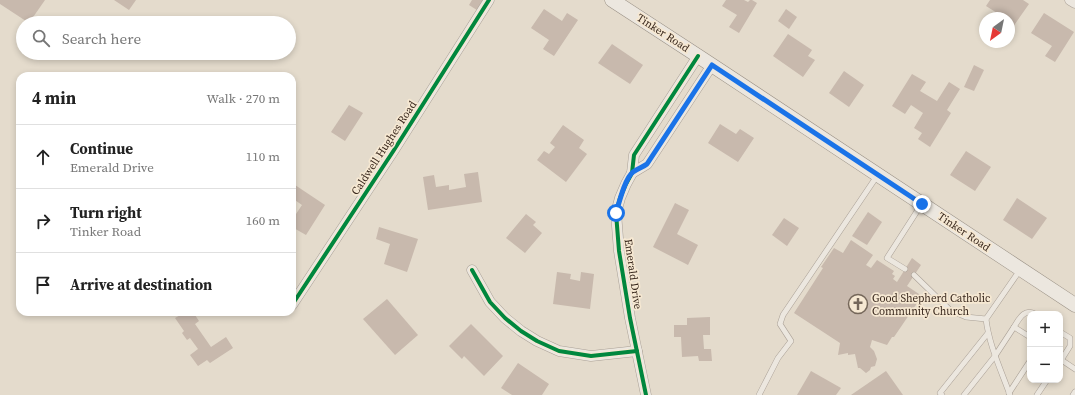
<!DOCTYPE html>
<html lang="en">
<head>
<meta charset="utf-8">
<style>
  :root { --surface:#fff; --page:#f2f2f2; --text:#222; --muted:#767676; --line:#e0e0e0 }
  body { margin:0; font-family:"Source Serif 4",serif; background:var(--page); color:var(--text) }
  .controls { position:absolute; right:12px; bottom:12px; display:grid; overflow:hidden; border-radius:8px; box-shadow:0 2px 6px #0003 }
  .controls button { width:36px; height:36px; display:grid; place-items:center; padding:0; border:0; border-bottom:1px solid var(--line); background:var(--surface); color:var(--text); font:20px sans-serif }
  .compass { position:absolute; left:979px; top:12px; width:36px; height:36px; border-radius:50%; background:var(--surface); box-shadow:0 2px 6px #0003; rotate:213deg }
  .stop { position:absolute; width:12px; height:12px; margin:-9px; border:3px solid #1a73e8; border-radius:50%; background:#fff }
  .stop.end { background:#1a73e8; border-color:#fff; box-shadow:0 1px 4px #0008 }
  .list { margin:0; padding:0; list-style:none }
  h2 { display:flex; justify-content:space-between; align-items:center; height:52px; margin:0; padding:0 16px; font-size:17px }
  h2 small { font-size:13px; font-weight:400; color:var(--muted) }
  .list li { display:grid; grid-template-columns:26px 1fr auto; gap:12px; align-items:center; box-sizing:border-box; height:64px; padding:0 16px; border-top:1px solid var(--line) }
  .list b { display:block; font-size:15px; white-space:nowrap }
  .list p { margin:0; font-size:13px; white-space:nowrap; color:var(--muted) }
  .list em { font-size:13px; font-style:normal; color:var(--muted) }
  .icon { flex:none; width:22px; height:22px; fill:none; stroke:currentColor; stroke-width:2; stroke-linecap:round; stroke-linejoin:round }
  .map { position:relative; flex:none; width:1075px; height:395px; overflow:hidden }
  .search { position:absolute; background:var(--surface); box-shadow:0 2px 6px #0003; left:16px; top:16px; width:280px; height:44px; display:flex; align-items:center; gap:10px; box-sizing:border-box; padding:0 14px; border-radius:22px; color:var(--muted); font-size:15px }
  .panel { position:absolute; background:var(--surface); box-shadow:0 2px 6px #0003; left:16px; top:72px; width:280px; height:244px; border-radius:12px }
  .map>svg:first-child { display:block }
  .building { fill:#c8b9ad }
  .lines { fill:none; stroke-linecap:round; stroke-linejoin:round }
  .lane-casing { stroke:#aaa096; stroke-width:6 }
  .street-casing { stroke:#aaa096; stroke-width:11 }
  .secondary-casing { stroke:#999085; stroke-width:15 }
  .lane { stroke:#ece7df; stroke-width:5 }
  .street { stroke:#ece7df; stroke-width:10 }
  .secondary { stroke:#ece7df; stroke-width:14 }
  .cycleway-casing { stroke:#f6e8d2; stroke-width:6 }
  .cycleway { stroke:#00873e; stroke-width:4 }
  .route { stroke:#1a73e8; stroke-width:5 }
  .labels { text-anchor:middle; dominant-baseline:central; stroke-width:3.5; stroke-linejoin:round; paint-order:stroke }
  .street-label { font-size:11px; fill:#39281d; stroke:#f6e8d2 }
  .poi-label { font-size:11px; fill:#39281d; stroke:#f6e8d2; text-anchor:start }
</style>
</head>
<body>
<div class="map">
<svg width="1075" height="395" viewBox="0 0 1075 395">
  <rect width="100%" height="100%" fill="#e4dbcc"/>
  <!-- building -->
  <g class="building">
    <polygon points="0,0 45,0 29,23 0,4"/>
    <polygon points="114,0 136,0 129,10"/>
    <polygon points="472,0 485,0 480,12 469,5"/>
    <polygon points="726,0 744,0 748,2 750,0 752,0 757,3 739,33 729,27 737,15 722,6"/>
    <polygon points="990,0 1023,0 1029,4 1010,31 1009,30 1009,18 1005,18 986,6"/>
    <polygon points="544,9 562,21 567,13 578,20 554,56 543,49 549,40 531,28"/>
    <polygon points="786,9 797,17 789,29 778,21"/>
    <polygon points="1044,13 1074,32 1055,62 1045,56 1052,46 1031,33"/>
    <polygon points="788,34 812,50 808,56 815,60 803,77 773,56"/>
    <polygon points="612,44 643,65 630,84 598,63"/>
    <polygon points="974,65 984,70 974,91 964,87"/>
    <polygon points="844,71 864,85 849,107 829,93"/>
    <polygon points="912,74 926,82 920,91 937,101 949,82 960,89 947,110 951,113 930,147 918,139 922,133 914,128 923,113 911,105 905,114 892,106"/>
    <polygon points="349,105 363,113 345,141 331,132"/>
    <polygon points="720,124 736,134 740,129 754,138 738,162 708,143"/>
    <polygon points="563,125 584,140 579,148 587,154 566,182 537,160 544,151 549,154 555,147 550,143"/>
    <polygon points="966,151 991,167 975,191 950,175"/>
    <polygon points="478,172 482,202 428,210 423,177 434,175 436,187 449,185 449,190 466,187 464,174"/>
    <polygon points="295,185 325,205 306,235 292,227 292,220 302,205 292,198 292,191"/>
    <polygon points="1017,198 1047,218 1032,239 1003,220"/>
    <polygon points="675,203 689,210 677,234 698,245 688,265 653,247"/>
    <polygon points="868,212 882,222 867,245 852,236"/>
    <polygon points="526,214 536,222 533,225 542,233 525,253 506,238"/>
    <polygon points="784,218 799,228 787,246 772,235"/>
    <polygon points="379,227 418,239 407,272 384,264 390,244 376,239"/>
    <polygon points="851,240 873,255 866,265 871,268 877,260 894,271 892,274 895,276 893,279 897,282 912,258 921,265 907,286 922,296 894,337 892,337 887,345 872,340 870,347 874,351 877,359 875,366 871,367 870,370 866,373 860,368 858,368 855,354 848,355 848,353 838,355 840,343 794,313 823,268 821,267 834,248 843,253"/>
    <polygon points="557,272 571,274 570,279 580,281 581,272 594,274 590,309 553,304"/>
    <polygon points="387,299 418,335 395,355 363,319"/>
    <polygon points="186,312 193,312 199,321 195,324 211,347 226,337 233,348 210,363 207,360 198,366 190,355 198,349 190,338 187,340 182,333 184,331 175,318"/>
    <polygon points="710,317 710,335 703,335 704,349 711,349 712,361 699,361 698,356 682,357 681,337 674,337 674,325 687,325 687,318"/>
    <polygon points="471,324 503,356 484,376 464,356 462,359 449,346"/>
    <polygon points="518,363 549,384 542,395 512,395 501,388"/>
    <polygon points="811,371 841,388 836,395 797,395"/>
    <polygon points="886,371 903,395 851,395"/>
  </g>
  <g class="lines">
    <defs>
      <g id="lane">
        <polyline points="905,269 887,258 921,205"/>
        <polyline points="914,275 950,310 966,317 986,319"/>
        <path d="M1014,327C1019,319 1024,308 1035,314"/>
        <polyline points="1060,332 1070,338 1070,346 1060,362"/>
        <polyline points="1060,359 1075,369"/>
        <polyline points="1009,393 1030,361"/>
        <polyline points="759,395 778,358 791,341 780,324 783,315 877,176"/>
        <polyline points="942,395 940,393 988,333"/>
        <polyline points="964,395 995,356 1014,327 1030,337"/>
        <path d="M1010,395C1001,370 989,345 986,319L1020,270"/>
        <polyline points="1037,395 1047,380"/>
        <polyline points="1073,395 1075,392"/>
      </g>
      <g id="street">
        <polyline points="1070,0 1075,3"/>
        <polyline points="632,173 647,164 712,65"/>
        <polyline points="472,270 490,302 505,318 521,331 537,341 559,351 591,356 637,351"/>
        <polyline points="292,305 394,150 489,0"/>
        <polyline points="646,395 630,318 619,251 616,213 620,198 626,184 632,173 634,155 698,56"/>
      </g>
      <polyline id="secondary" points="612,0 698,56 1075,305"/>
    </defs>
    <!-- lane casing -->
    <use href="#lane" class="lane-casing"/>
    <!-- street casing -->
    <use href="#street" class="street-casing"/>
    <!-- secondary casing -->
    <use href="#secondary" class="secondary-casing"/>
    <!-- lane -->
    <use href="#lane" class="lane"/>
    <!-- street -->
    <use href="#street" class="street"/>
    <!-- secondary -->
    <use href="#secondary" class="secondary"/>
    <defs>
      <g id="cycleway">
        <polyline points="472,270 490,302 505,318 521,331 537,341 559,351 591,356 637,351"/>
        <polyline points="292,305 394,150 489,0"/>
        <polyline points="646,395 630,318 619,251 616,213 620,198 626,184 632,173 634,155 698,56"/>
      </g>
    </defs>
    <!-- cycleway casing -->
    <use href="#cycleway" class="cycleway-casing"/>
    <!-- cycleway -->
    <use href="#cycleway" class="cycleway"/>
  </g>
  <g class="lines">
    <!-- route -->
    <path class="route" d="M616,213C619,203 625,178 633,172C637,169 643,167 647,164L712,65L922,204"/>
  </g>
  <!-- icons -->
  <defs>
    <symbol id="church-ring" viewBox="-11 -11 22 22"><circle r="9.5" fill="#f6e8d2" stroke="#75675a" stroke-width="1.5"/><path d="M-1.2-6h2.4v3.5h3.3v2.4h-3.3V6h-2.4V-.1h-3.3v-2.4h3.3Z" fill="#75675a"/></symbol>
  </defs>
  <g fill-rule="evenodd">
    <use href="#church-ring" x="847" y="293" width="22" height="22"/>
  </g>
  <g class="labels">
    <!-- street labels -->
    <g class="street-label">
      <text transform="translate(663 33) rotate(33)">Tinker Road</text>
      <text transform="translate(384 148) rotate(-57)">Caldwell Hughes Road</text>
      <text transform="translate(964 232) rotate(34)">Tinker Road</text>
      <text transform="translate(633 274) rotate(82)">Emerald Drive</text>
    </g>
    <!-- poi labels -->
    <g class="poi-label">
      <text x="872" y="298">Good Shepherd Catholic<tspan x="872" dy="13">Community Church</tspan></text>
    </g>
  </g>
</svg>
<div class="controls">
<button>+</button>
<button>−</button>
</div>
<svg class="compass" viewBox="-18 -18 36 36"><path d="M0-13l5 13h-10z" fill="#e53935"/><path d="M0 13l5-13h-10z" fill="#767676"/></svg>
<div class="stop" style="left:616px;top:213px"></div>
<div class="stop end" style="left:922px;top:204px"></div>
<div class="search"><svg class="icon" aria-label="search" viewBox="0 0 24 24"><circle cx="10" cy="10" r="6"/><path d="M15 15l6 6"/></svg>Search here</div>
<section class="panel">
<h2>4 min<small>Walk · 270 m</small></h2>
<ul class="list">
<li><svg class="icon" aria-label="ahead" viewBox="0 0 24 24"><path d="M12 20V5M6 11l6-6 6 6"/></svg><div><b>Continue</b><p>Emerald Drive</p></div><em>110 m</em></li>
<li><svg class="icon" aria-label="right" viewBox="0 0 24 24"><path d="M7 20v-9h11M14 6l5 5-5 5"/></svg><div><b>Turn right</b><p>Tinker Road</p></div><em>160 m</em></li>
<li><svg class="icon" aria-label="arrive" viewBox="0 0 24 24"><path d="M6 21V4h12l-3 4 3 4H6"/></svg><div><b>Arrive at destination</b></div></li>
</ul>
</section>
</div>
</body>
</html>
